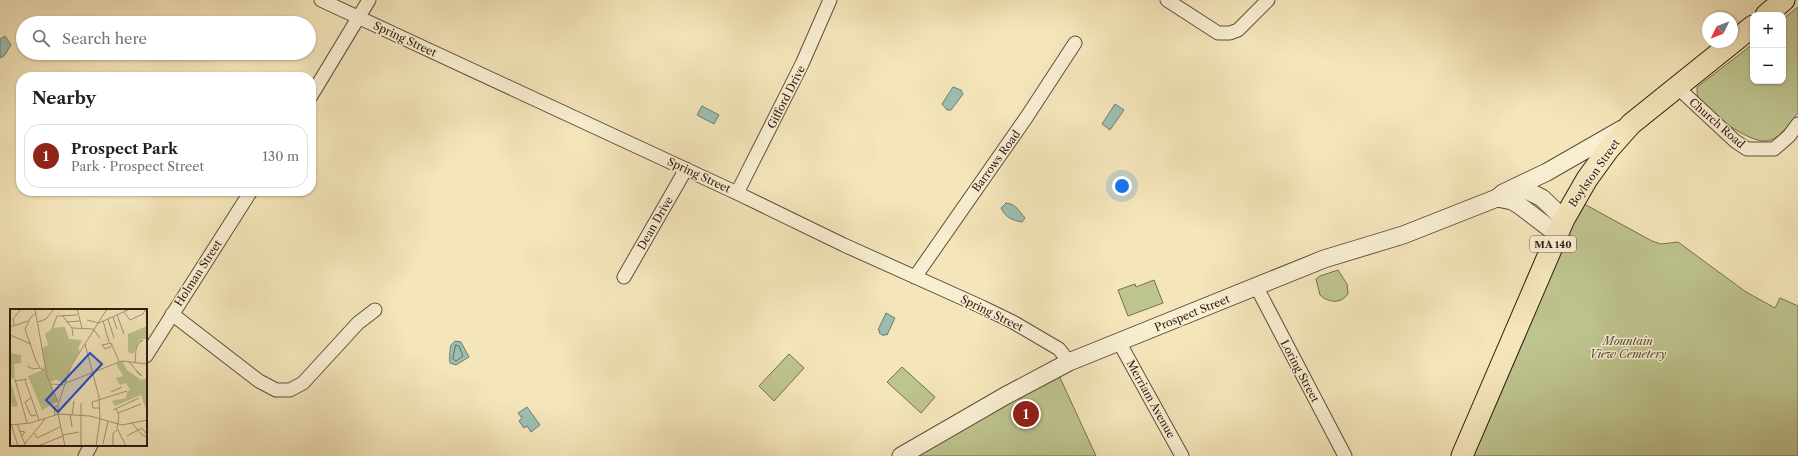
<!DOCTYPE html>
<html lang="en">
<head>
<meta charset="utf-8">
<style>
  :root { --surface:#fff; --page:#f2f2f2; --text:#202124; --muted:#757577; --line:#e0e0e0; --accent:#8f2418 }
  body { margin:0; font-family:"Libre Caslon Text",serif; background:var(--page); color:var(--text) }
  .controls { position:absolute; right:12px; top:12px; display:grid; overflow:hidden; border-radius:8px; box-shadow:0 1px 3px #0004 }
  .controls button { width:36px; height:36px; display:grid; place-items:center; padding:0; border:0; border-bottom:1px solid var(--line); background:var(--surface); color:var(--text); font:20px sans-serif }
  .compass { position:absolute; left:1702px; top:12px; width:36px; height:36px; border-radius:50%; background:var(--surface); box-shadow:0 1px 3px #0004; rotate:227deg }
  .you { position:absolute; left:1122px; top:186px; width:14px; height:14px; margin:-10px; border:3px solid #fff; border-radius:50%; background:#1a73e8; box-shadow:0 0 0 6px #1a73e833 }
  .badge { display:grid; place-items:center; width:26px; height:26px; border-radius:50%; background:var(--accent); color:#fff; font-size:13px; font-weight:700 }
  .pin { position:absolute; translate:-50% -50%; border:2px solid #fff; box-shadow:0 1px 4px #0006 }
  .list { margin:0; padding:0; list-style:none }
  h2 { display:flex; justify-content:space-between; align-items:center; height:52px; margin:0; padding:0 16px; font-size:17px }
  h2 small { font-size:13px; font-weight:400; color:var(--muted) }
  .list li { display:grid; grid-template-columns:26px 1fr auto; gap:12px; align-items:center; box-sizing:border-box; height:64px; margin:0 8px 8px; padding:0 8px; border:1px solid var(--line); border-radius:16px }
  .list b { display:block; font-size:15px; white-space:nowrap }
  .list p { margin:0; font-size:13px; white-space:nowrap; color:var(--muted) }
  .list em { font-size:13px; font-style:normal; color:var(--muted) }
  .icon { flex:none; width:22px; height:22px; fill:none; stroke:currentColor; stroke-width:2; stroke-linecap:round; stroke-linejoin:round }
  .map { position:relative; flex:none; width:1798px; height:456px; overflow:hidden }
  .search { position:absolute; background:var(--surface); box-shadow:0 1px 3px #0004; left:16px; top:16px; width:300px; height:44px; display:flex; align-items:center; gap:10px; box-sizing:border-box; padding:0 14px; border-radius:22px; color:var(--muted); font-size:15px }
  .panel { position:absolute; background:var(--surface); box-shadow:0 1px 3px #0004; left:16px; top:72px; width:300px; height:124px; border-radius:16px }
  .map>svg:first-child { display:block }
  .green { fill:#bec48e; stroke:#76704f }
  .water { fill:#9cbfb2; stroke:#707e71 }
  .lines { fill:none; stroke-linecap:round; stroke-linejoin:round }
  .shore { stroke:#646e61; stroke-width:1 }
  .minor-casing { stroke:#5f4e3a; stroke-width:15 }
  .tertiary-casing { stroke:#5f4e3a; stroke-width:19 }
  .primary-casing { stroke:#2d1c10; stroke-width:23 }
  .minor { stroke:#f8eed2; stroke-width:13 }
  .tertiary { stroke:#f8eed2; stroke-width:17 }
  .primary { stroke:#f4e5ba; stroke-width:21 }
  .labels { text-anchor:middle; dominant-baseline:central; stroke-width:3; stroke-linejoin:round; paint-order:stroke }
  .shield { fill:#f8eed2; stroke:#6a5b4a; stroke-width:1 }
  .shield-label { font-size:10px; font-weight:bold; fill:#2d1c10 }
  .street-label { font-size:11px; fill:#2d1c10; stroke:#f8eed2 }
  .park-label { font-size:11px; font-style:italic; fill:#584e36; stroke:#f8eed2 }
  .inset-road { fill:none; stroke:#a49576; stroke-width:1 }
  .view { fill:#1d4ed8; fill-opacity:0.15; stroke:#1d4ed8; stroke-width:2 }
  .inset-edge { fill:none; stroke:#2d1c10; stroke-width:2 }
</style>
</head>
<body>
<div class="map">
<svg width="1798" height="456" viewBox="0 0 1798 456">
  <rect width="100%" height="100%" fill="#f4e5ba"/>
  <filter id="stains"><feTurbulence type="fractalNoise" baseFrequency=".005" numOctaves="4"/><feColorMatrix values="0 0 0 0 .2 0 0 0 0 .09 0 0 0 0 .02 0 0 0 .5 -.17"/></filter>
  <radialGradient id="worn" r=".72"><stop offset=".6" stop-color="#630" stop-opacity="0"/><stop offset="1" stop-color="#630" stop-opacity=".3"/></radialGradient>
  <!-- green -->
  <g class="green">
    <path d="M1798,7V113C1790,122 1780,140 1766,141C1749,143 1705,111 1698,97C1697,94 1697,90 1697,87L1753,44V81H1783V19Z"/>
    <polygon points="1575,199 1652,241 1661,244 1678,242 1746,292 1775,308 1780,298 1798,306 1798,456 1462,456"/>
    <path d="M1338,270L1347,284L1348,294C1341,304 1328,303 1320,295L1316,279L1320,276Z"/>
    <polygon points="1154,280 1163,303 1128,316 1118,290 1135,284 1136,287"/>
    <polygon points="789,354 804,368 774,401 759,386"/>
    <polygon points="902,367 935,397 921,413 887,382"/>
    <polygon points="1056,369 1096,456 901,456"/>
  </g>
  <!-- water -->
  <g class="water">
    <polygon points="5,36 11,45 4,56 0,58 0,39"/>
    <polygon points="953,87 961,90 963,94 951,110 947,110 942,104"/>
    <polygon points="1115,104 1124,110 1110,130 1102,124"/>
    <polygon points="702,106 719,115 714,124 697,115"/>
    <path d="M1006,203C1016,204 1019,211 1025,218L1022,222C1012,220 1006,218 1001,208Z"/>
    <polygon points="886,313 895,318 887,335 885,334 884,336 879,333 880,331 878,330"/>
    <path d="M455,341L461,342L469,357L456,365L450,363C449,360 450,348 451,345Z"/>
    <polygon points="527,407 540,425 531,432 527,426 524,428 519,421 522,418 518,413"/>
  </g>
  <g class="lines">
    <!-- shore -->
    <polygon class="shore" points="456,345 459,346 463,356 456,361 453,359"/>
    <defs>
      <g id="minor">
        <polyline points="321,0 737,193 844,245 982,307 1013,322 1059,349 1069,362"/>
        <polyline points="1167,0 1218,33 1230,33 1238,30 1268,0"/>
        <polyline points="1677,87 1735,141 1747,149 1774,149 1789,136 1798,124"/>
        <polyline points="311,96 369,0"/>
        <polyline points="737,193 802,64 830,0"/>
        <polyline points="624,277 686,169"/>
        <polyline points="915,277 1026,118 1075,43"/>
        <polyline points="1256,286 1345,456"/>
        <polyline points="172,314 259,381 276,390 290,390 303,383 358,323 375,310"/>
        <polyline points="1119,342 1182,456"/>
        <polyline points="146,356 251,191"/>
        <polyline points="85,456 91,445"/>
      </g>
      <g id="tertiary">
        <polyline points="1518,186 1542,198 1564,219"/>
        <polyline points="1497,198 1512,201 1519,205 1557,234"/>
        <polyline points="901,456 1005,396 1069,362 1324,259 1403,235 1497,198 1503,193 1547,172 1622,129"/>
      </g>
      <g id="primary">
        <polyline points="1766,15 1784,0"/>
        <polyline points="1462,456 1564,219 1587,179 1608,150 1631,124 1753,26"/>
      </g>
    </defs>
    <!-- minor casing -->
    <use href="#minor" class="minor-casing"/>
    <!-- tertiary casing -->
    <use href="#tertiary" class="tertiary-casing"/>
    <!-- primary casing -->
    <use href="#primary" class="primary-casing"/>
    <!-- minor -->
    <use href="#minor" class="minor"/>
    <!-- tertiary -->
    <use href="#tertiary" class="tertiary"/>
    <!-- primary -->
    <use href="#primary" class="primary"/>
  </g>
  <g class="labels">
    <!-- shield labels -->
    <rect class="shield" x="1530" y="236" width="46" height="16" rx="3"/>
    <g class="shield-label">
      <text x="1553" y="244">MA 140</text>
    </g>
    <!-- street labels -->
    <g class="street-label">
      <text transform="translate(405 39) rotate(25)">Spring Street</text>
      <text transform="translate(786 97) rotate(-63)">Gifford Drive</text>
      <text transform="translate(1717 123) rotate(41)">Church Road</text>
      <text transform="translate(996 161) rotate(-54)">Barrows Road</text>
      <text transform="translate(1594 173) rotate(-55)">Boylston Street</text>
      <text transform="translate(699 175) rotate(25)">Spring Street</text>
      <text transform="translate(655 223) rotate(-60)">Dean Drive</text>
      <text transform="translate(198 273) rotate(-57)">Holman Street</text>
      <text transform="translate(992 313) rotate(26)">Spring Street</text>
      <text transform="translate(1192 313) rotate(-22)">Prospect Street</text>
      <text transform="translate(1300 371) rotate(62)">Loring Street</text>
      <text transform="translate(1151 399) rotate(61)">Merriam Avenue</text>
    </g>
    <!-- park labels -->
    <g class="park-label">
      <text x="1628" y="341">Mountain<tspan x="1628" dy="13">View Cemetery</tspan></text>
    </g>
  </g>
  <!-- overview -->
  <g transform="translate(10 309)">
    <rect width="137" height="137" fill="#f4e5ba"/>
    <path d="M137,17V30H130L123,45L118,43V25ZM51,18H55L59,30L72,31L68,40L70,41L60,58L56,74L46,71L40,73L48,92L32,101L18,67L33,61L34,56L35,63L36,61L32,39L38,36L35,25L43,19ZM0,44L11,46V54L4,55L5,69L0,70ZM112,52L117,61L131,71L137,69V103L131,86L105,97L102,92L116,89L117,83L120,81L116,74L110,76L106,69L113,67L106,55ZM0,71L8,97L2,98L0,86Z" fill="#bec48e"/>
    <path class="inset-road" d="M25,0L37,67L48,93V105L55,137M67,0L72,19M114,3L120,11L133,5L136,0M26,4L21,8L15,20L26,52L31,60L35,61M52,6L62,19L63,27M107,6L114,25M103,8L107,20M98,10L104,29M77,11L89,14L120,0M93,12L99,33M28,13L36,10L44,0M56,13L70,12M4,16L3,10L11,0M0,18L18,12M62,19L83,20L90,29M42,20L47,7L67,6M0,26L21,35M75,35L89,88L90,110L86,137M102,37L95,40L92,36L101,34L108,50L109,53M118,52L127,62M125,54L126,40L127,37L129,34L130,33V32L133,31L130,33M17,57L23,60L30,59M127,62L131,66V67L127,63ZM5,70L17,114M15,71L29,111M5,72L17,70M56,74L112,52L137,55M41,75L55,76M101,83L112,78M21,89L15,93L21,107L26,106M49,93L61,57L97,0M82,93L117,82M82,93L83,99H90M71,94V137M106,99L109,107L107,119L116,137M103,101L129,89M108,104L131,95M60,105L62,118M45,106L44,98L48,97M62,106L64,92M122,114L132,126L137,128M1,115L8,137M7,115L15,135M0,116L20,114L49,105L80,107L112,116L137,111M9,122L15,123L11,128M24,124L27,129L50,118M53,126L69,123M117,127L132,119L137,126M93,135L98,112M13,137L35,110M28,137L53,127M103,137V124L107,121"/>
    <path class="view" d="M80,44L92,55L48,103L36,91Z"/>
    <rect width="137" height="137" class="inset-edge"/>
  </g>
  <rect width="100%" height="100%" filter="url(#stains)"/>
  <rect width="100%" height="100%" fill="url(#worn)"/>
</svg>
<div class="controls">
<button>+</button>
<button>−</button>
</div>
<svg class="compass" viewBox="-18 -18 36 36"><path d="M0-13l5 13h-10z" fill="#e53935"/><path d="M0 13l5-13h-10z" fill="#757577"/></svg>
<div class="you"></div>
<div class="pin badge" style="left:1026px;top:414px">1</div>
<div class="search"><svg class="icon" aria-label="search" viewBox="0 0 24 24"><circle cx="10" cy="10" r="6"/><path d="M15 15l6 6"/></svg>Search here</div>
<section class="panel">
<h2>Nearby<small></small></h2>
<ul class="list">
<li><span class="badge">1</span><div><b>Prospect Park</b><p>Park · Prospect Street</p></div><em>130 m</em></li>
</ul>
</section>
</div>
</body>
</html>
